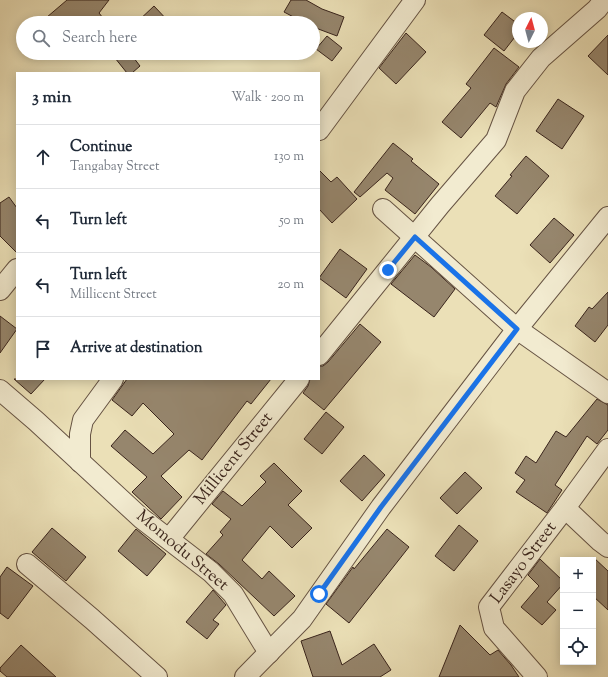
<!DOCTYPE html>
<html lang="en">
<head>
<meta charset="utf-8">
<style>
  :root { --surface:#fff; --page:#f6f6f7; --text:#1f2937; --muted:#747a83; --line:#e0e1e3 }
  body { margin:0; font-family:"Sorts Mill Goudy",serif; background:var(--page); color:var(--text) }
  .controls { position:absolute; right:12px; bottom:12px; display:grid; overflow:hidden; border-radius:0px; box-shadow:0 2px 10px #0003 }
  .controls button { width:36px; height:36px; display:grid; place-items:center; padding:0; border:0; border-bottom:1px solid var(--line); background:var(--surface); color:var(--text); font:20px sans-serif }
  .compass { position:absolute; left:512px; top:12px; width:36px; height:36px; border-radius:50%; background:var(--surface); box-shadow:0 2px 10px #0003; rotate:6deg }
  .stop { position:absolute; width:12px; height:12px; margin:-9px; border:3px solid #1a73e8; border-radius:50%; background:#fff }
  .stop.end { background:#1a73e8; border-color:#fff; box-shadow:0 1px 4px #0008 }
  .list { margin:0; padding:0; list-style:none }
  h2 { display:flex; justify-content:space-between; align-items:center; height:52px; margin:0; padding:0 16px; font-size:17px }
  h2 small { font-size:13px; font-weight:400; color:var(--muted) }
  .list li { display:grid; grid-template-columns:26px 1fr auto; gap:12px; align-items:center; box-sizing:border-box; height:64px; padding:0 16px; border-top:1px solid var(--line) }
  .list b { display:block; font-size:15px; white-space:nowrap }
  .list p { margin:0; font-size:13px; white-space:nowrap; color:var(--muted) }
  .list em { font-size:13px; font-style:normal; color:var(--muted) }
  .icon { flex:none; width:22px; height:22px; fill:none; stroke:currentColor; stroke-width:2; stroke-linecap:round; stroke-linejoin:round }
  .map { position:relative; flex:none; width:608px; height:677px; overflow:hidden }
  .search { position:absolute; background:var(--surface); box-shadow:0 2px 10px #0003; left:16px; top:16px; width:304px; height:44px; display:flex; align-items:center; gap:10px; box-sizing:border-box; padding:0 14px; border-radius:22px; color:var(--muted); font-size:15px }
  .panel { position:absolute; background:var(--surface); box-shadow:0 2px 10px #0003; left:16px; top:72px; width:304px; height:308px; border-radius:0px }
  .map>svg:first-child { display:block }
  .building { fill:#96866d; stroke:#39241c }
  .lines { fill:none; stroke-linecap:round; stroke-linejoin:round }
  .street-casing { stroke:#665343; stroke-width:22 }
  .street { stroke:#f2ebd0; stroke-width:20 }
  .route { stroke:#1a73e8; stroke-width:5 }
  .labels { text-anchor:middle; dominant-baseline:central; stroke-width:3; stroke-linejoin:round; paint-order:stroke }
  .street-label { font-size:17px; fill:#39241c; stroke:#f2ebd0 }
</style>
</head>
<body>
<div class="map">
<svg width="608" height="677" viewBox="0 0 608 677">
  <rect width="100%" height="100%" fill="#ebe0b7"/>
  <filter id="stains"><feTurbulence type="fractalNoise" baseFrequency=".005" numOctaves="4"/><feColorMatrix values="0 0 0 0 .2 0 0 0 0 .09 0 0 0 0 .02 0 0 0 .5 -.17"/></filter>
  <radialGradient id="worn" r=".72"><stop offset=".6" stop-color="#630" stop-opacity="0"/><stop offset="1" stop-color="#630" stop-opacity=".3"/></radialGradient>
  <!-- building -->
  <g class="building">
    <polygon points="67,0 109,0 99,13 107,23 40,23"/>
    <polygon points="291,0 306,0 322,9 344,17 337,36 313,27 313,23 305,23 284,12"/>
    <polygon points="154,6 170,23 136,23"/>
    <polygon points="502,12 518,24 518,33 504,51 484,35"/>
    <polygon points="406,33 426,52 396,84 379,68"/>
    <polygon points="608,35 608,75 588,56"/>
    <polygon points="327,36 342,48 332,61 316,49"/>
    <polygon points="494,48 519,67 506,84 496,107 490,103 461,138 442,122 471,88 466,84"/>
    <polygon points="111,53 130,53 140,66 132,73 127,73"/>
    <polygon points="558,99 584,116 562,149 536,131"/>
    <polygon points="393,143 413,159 411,161 439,184 415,214 385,190 393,178 387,173 360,197 354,192"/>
    <polygon points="526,156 549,176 517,214 495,196 512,176 510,175"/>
    <polygon points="319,170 331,182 337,177 357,199 332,223 319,209"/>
    <polygon points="9,197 17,208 17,253 0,236 0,203"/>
    <polygon points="554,218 574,235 550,263 530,245"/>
    <polygon points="340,249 367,269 346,298 319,278"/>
    <polygon points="415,255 431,267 455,289 434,317 391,284"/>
    <polygon points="608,292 608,325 595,342 575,326 589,307 592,309"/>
    <polygon points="0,316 17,329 0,353"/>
    <polygon points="360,324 381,342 324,410 303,393 308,386 310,379 319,379 319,366 323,366 328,362"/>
    <polygon points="14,379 45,379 31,394"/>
    <polygon points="127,379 271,379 251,404 247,401 202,460 189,450 161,476 182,497 161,519 132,492 147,477 111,446 125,430 153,454 174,434 143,403 132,416 112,400"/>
    <polygon points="597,399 608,405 608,430 597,444 587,436 555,485 562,490 547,513 516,492 525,480 515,473 526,456 536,463 556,431 566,437"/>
    <polygon points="326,412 344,427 322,454 304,439"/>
    <polygon points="364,455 385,475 362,501 340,481"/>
    <polygon points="274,463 302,491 288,505 312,528 292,548 270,526 242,560 262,579 269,571 295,596 274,616 219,564 206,554 223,535 220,532 231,519 212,504 223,491 242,506 266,482 260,476"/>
    <polygon points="465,472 482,488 457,514 440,498"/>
    <polygon points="459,525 478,541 454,571 435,556"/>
    <polygon points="52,528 86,557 66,581 32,552"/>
    <polygon points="136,529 166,554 147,576 118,551"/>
    <polygon points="387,529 409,547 349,623 326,604 353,567 354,569"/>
    <polygon points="593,557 608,571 608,610 593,596"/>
    <polygon points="540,559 563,581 563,584 547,602 556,610 542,625 521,607 539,586 528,575"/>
    <polygon points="7,567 33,586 8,619 0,613 0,577"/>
    <polygon points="213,590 226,605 213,620 219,624 207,639 186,622"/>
    <polygon points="460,625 490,655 498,650 511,665 519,677 439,677"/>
    <polygon points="330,631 342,665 374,644 391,670 380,677 313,677 301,641"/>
    <polygon points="21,645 56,677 7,677 0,671 0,668"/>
  </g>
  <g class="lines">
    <defs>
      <g id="street">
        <polyline points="319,130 415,0"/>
        <polyline points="383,209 517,329 608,393"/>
        <polyline points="0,290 17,269"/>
        <polyline points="319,355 440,205 496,140 515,91 541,58 597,9 604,0"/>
        <polyline points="0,390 36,421 141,518 211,572 233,594 269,653"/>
        <polyline points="80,462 80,434 83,420 113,379"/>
        <polyline points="565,508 600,541 608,547"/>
        <polyline points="169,539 299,379"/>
        <polyline points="27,564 92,619 157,677"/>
        <polyline points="245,677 302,619 381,507 517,329 608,217"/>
        <polyline points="537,677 494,628 489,607 565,508 608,449"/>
      </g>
    </defs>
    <!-- street casing -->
    <use href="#street" class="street-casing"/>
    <!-- street -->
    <use href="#street" class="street"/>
  </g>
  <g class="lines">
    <!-- route -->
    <polyline class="route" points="319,594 381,507 517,329 415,237 388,270"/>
  </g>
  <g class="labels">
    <!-- street labels -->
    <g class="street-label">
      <text transform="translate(234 459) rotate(-51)">Millicent Street</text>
      <text transform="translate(182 551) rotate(40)">Momodu Street</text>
      <text transform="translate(524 563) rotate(-53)">Lasayo Street</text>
    </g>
  </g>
  <rect width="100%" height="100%" filter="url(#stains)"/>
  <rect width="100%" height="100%" fill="url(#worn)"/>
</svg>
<div class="controls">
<button>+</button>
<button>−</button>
<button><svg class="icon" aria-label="locate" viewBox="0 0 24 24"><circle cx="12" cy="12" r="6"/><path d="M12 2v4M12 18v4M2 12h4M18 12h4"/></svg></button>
</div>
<svg class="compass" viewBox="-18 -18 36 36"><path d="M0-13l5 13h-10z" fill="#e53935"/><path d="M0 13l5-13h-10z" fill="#747a83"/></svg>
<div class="stop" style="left:319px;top:594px"></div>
<div class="stop end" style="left:388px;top:270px"></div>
<div class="search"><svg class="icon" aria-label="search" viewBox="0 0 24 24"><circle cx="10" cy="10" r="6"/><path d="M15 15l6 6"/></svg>Search here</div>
<section class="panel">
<h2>3 min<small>Walk · 200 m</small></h2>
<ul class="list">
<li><svg class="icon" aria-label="ahead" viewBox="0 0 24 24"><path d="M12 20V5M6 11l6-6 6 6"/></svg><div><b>Continue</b><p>Tangabay Street</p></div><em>130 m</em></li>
<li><svg class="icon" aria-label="left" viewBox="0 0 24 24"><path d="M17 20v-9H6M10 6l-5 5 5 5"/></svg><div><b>Turn left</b></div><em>50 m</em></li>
<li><svg class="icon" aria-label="left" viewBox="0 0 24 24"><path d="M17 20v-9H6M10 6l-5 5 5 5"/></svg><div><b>Turn left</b><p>Millicent Street</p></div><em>20 m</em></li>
<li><svg class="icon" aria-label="arrive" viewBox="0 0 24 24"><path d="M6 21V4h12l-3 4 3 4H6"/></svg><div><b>Arrive at destination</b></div></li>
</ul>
</section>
</div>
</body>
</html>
